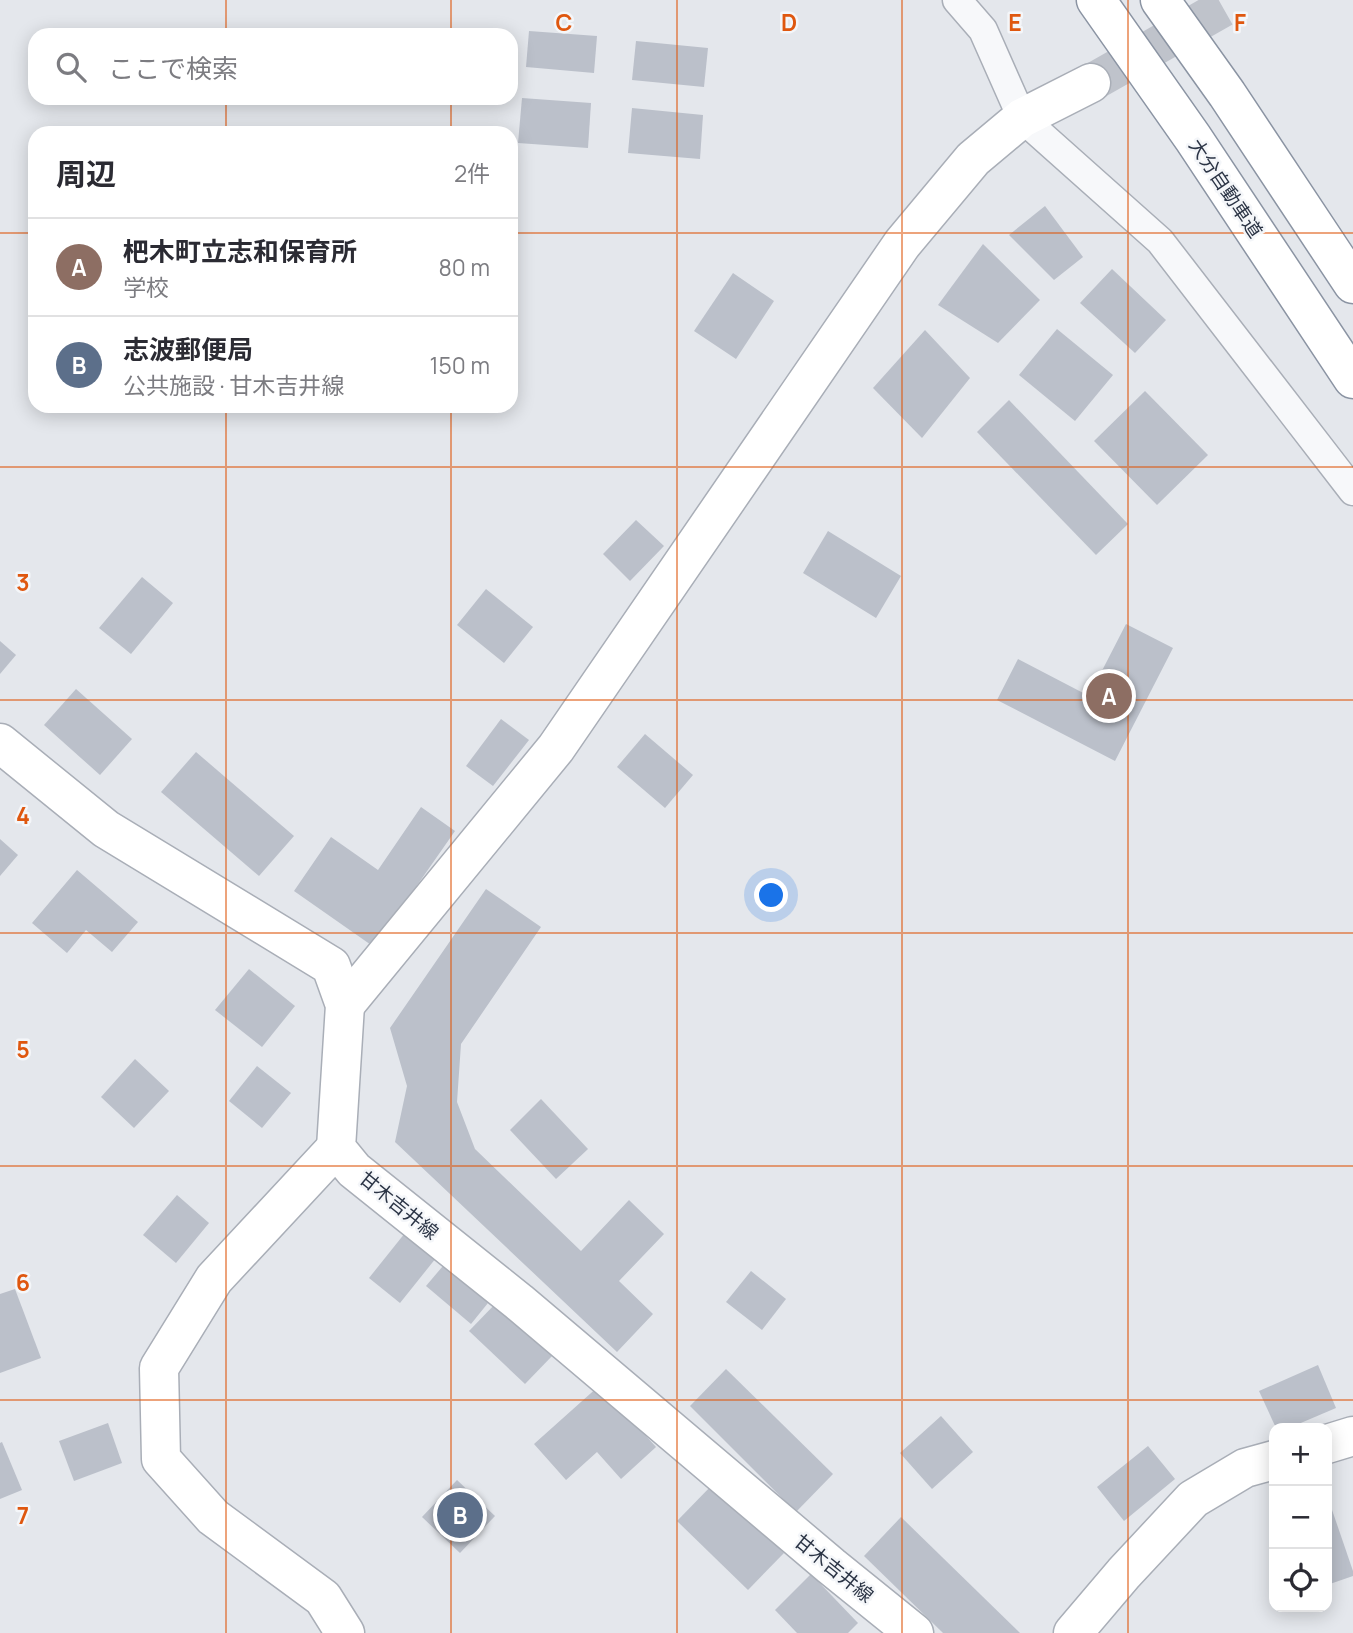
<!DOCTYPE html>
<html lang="ja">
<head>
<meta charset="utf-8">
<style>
  :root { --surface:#fff; --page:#f2f2f3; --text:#2b2b33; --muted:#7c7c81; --line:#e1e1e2; --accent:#d1495b }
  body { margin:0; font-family:Manrope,"Noto Sans JP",sans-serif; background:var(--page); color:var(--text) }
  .controls { position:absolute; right:21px; bottom:21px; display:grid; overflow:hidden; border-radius:14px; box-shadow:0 4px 18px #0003 }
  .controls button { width:63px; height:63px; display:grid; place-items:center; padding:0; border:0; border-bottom:2px solid var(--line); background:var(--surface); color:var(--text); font:35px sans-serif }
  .you { position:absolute; left:772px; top:896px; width:24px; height:24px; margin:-18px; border:5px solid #fff; border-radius:50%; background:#1a73e8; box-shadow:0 0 0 10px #1a73e833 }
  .badge { display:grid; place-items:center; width:46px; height:46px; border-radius:50%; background:var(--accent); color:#fff; font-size:23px; font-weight:700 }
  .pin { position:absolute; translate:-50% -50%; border:4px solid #fff; box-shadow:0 2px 7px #0006 }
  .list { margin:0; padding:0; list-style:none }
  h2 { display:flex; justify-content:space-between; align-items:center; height:91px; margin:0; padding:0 28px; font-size:30px }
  h2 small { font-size:23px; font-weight:400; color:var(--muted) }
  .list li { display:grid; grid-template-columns:46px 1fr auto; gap:21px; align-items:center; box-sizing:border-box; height:98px; padding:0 28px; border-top:2px solid var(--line) }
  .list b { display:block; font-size:26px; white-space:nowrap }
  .list p { margin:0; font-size:23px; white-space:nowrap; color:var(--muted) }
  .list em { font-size:23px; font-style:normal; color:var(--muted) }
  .icon { flex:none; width:38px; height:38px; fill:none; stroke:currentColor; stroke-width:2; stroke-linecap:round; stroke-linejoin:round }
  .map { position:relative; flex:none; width:1353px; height:1633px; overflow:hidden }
  .search { position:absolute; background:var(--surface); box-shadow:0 4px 18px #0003; left:28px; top:28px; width:490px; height:77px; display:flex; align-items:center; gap:18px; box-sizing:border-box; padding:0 24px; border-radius:21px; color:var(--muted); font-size:26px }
  .panel { position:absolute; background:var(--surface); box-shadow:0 4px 18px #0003; left:28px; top:126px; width:490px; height:287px; border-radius:21px }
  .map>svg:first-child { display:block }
  .building { fill:#bbc0ca }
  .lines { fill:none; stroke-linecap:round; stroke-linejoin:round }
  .secondary-tunnel { stroke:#bfc3cb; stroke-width:38; stroke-dasharray:38 19; stroke-linecap:butt }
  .street-casing { stroke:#a9aeb7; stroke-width:31 }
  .secondary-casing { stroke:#a9aeb7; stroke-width:41 }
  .highway-casing { stroke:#8b94a3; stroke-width:41 }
  .street { stroke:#f7f8fa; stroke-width:28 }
  .secondary { stroke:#fff; stroke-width:38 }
  .highway { stroke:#fff; stroke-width:38 }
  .grid { fill:none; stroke:#df570f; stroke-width:2; stroke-opacity:0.55 }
  .labels { text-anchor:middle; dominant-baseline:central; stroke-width:5; stroke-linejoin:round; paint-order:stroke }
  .street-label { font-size:19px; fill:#2b3445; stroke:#f4f6f9 }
  .grid-label { font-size:23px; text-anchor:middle; font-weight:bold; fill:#df570f; stroke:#f4f6f9; stroke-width:5; stroke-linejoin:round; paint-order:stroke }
</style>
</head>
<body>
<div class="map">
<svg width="1353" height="1633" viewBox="0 0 1353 1633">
  <rect width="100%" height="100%" fill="#e4e7ec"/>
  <!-- building -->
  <g class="building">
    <polygon points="529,31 597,36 594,73 526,67"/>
    <polygon points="636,41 708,48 704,87 632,80"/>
    <polygon points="522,98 591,103 588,148 518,143"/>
    <polygon points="632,108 703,115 700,159 628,153"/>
    <polygon points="1045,206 1083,257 1054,280 1009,235"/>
    <polygon points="983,244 1040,300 998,343 938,305"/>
    <polygon points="1112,269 1166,320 1135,353 1080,303"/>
    <polygon points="733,273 774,301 736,359 694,331"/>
    <polygon points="1057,329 1113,375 1075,421 1019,375"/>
    <polygon points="925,330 970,378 922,438 873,388"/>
    <polygon points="1145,391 1208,455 1157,505 1094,441"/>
    <polygon points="1009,400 1128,524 1096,555 977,432"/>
    <polygon points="636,520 664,546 630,581 603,554"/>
    <polygon points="828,531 901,576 876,618 803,573"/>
    <polygon points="142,577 173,603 131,654 99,628"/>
    <polygon points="486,589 533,627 504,663 457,625"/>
    <polygon points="1126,624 1173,648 1115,761 997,700 1018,659 1089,696"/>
    <polygon points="0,641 16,655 0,674"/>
    <polygon points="76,689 132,739 100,775 44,725"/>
    <polygon points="501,719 529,740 493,786 466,766"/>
    <polygon points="645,734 693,775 665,808 617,767"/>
    <polygon points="196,752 294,836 259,876 161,792"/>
    <polygon points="421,807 455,831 374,947 294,891 331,837 378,870"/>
    <polygon points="0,839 18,855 0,876"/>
    <polygon points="77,870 138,922 112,952 86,930 67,953 32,923"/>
    <polygon points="486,889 541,927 461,1044 457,1102 475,1149 581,1251 629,1200 664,1234 619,1281 653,1314 617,1352 395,1142 407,1086 390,1028"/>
    <polygon points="249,969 295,1006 262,1047 215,1010"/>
    <polygon points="135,1059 169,1091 134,1128 101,1097"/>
    <polygon points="257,1066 291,1093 262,1128 229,1101"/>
    <polygon points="541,1099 588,1149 556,1179 510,1130"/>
    <polygon points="177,1195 209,1223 176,1263 143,1235"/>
    <polygon points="409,1228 440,1253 400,1303 369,1278"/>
    <polygon points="448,1260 492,1298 471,1324 426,1286"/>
    <polygon points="751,1271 786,1299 762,1330 726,1302"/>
    <polygon points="15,1289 41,1358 0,1373 0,1294"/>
    <polygon points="498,1301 554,1354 525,1384 469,1331"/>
    <polygon points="1318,1365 1336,1408 1289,1428 1276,1428 1259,1391"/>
    <polygon points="726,1369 833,1474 796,1512 690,1406"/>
    <polygon points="600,1385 656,1447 621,1479 597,1452 566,1480 534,1444"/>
    <polygon points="941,1416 973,1452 932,1489 900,1453"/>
    <polygon points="108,1423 122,1463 74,1481 59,1441"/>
    <polygon points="2,1442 22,1490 0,1499 0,1443"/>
    <polygon points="1148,1446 1175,1479 1124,1521 1097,1487"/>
    <polygon points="457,1480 495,1516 460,1553 422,1517"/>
    <polygon points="713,1484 784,1553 748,1590 677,1521"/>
    <polygon points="1330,1504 1353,1571 1353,1576 1327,1585 1327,1505"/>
    <polygon points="901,1517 1020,1633 943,1633 864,1556"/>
    <polygon points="811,1574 858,1623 848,1633 797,1633 775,1610"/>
  </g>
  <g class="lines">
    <!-- secondary-tunnel -->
    <polyline class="secondary-tunnel" points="1091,83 1237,0"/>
    <defs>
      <polyline id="street" points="957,0 983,30 1022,118 1160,241 1353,491"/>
      <g id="secondary">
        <polyline points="0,743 106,829 331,966 345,1005 336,1148 354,1170 519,1302 831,1566 914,1633"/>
        <polyline points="345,1005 556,748 902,244 973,159 1022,118 1091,83"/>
        <polyline points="336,1148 214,1279 159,1368 161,1459 213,1517 323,1598 345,1633"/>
        <polyline points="1327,1444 1353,1436"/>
        <polyline points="1073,1633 1124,1573 1193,1499 1245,1468 1274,1460"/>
      </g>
      <g id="highway">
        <polyline points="1096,0 1193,138 1353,379"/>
        <polyline points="1160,0 1227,94 1353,284"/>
      </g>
    </defs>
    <!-- street casing -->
    <use href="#street" class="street-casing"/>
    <!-- secondary casing -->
    <use href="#secondary" class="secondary-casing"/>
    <!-- highway casing -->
    <use href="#highway" class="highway-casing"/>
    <!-- street -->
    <use href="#street" class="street"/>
    <!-- secondary -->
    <use href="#secondary" class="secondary"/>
    <!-- highway -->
    <use href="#highway" class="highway"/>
  </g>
  <!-- grid -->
  <path class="grid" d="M226,0V35M451,0V35M677,0V1633M902,0V1633M1128,0V1633M226,98V133M451,98V133M0,233H35M511,233H1353M226,406V1633M451,406V1633M0,467H1353M0,700H1353M0,933H1353M0,1166H1353M0,1400H1353"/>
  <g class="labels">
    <!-- street labels -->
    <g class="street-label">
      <text transform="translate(1226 188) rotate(56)">大分自動車道</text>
      <text transform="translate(399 1205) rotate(39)">甘木吉井線</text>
      <text transform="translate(834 1568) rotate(39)">甘木吉井線</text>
    </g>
  </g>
  <g class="grid-label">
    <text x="564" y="31">C</text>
    <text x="789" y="31">D</text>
    <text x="1015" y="31">E</text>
    <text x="1240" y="31">F</text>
    <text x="23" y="591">3</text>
    <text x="23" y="824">4</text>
    <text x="23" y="1058">5</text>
    <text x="23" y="1291">6</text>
    <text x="23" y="1524">7</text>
  </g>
</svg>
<div class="controls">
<button>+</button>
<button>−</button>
<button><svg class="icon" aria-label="locate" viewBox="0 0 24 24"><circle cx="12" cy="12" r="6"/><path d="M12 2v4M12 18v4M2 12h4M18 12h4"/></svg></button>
</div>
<div class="you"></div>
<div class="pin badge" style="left:1109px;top:696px;background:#8d6e63">A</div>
<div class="pin badge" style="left:460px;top:1515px;background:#5c6f8a">B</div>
<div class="search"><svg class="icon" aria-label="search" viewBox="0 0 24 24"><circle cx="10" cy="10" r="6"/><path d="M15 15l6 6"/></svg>ここで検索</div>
<section class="panel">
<h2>周辺<small>2件</small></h2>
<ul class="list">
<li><span class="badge" style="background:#8d6e63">A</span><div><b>杷木町立志和保育所</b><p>学校</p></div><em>80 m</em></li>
<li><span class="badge" style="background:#5c6f8a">B</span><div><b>志波郵便局</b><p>公共施設 · 甘木吉井線</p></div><em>150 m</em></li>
</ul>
</section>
</div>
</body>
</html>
